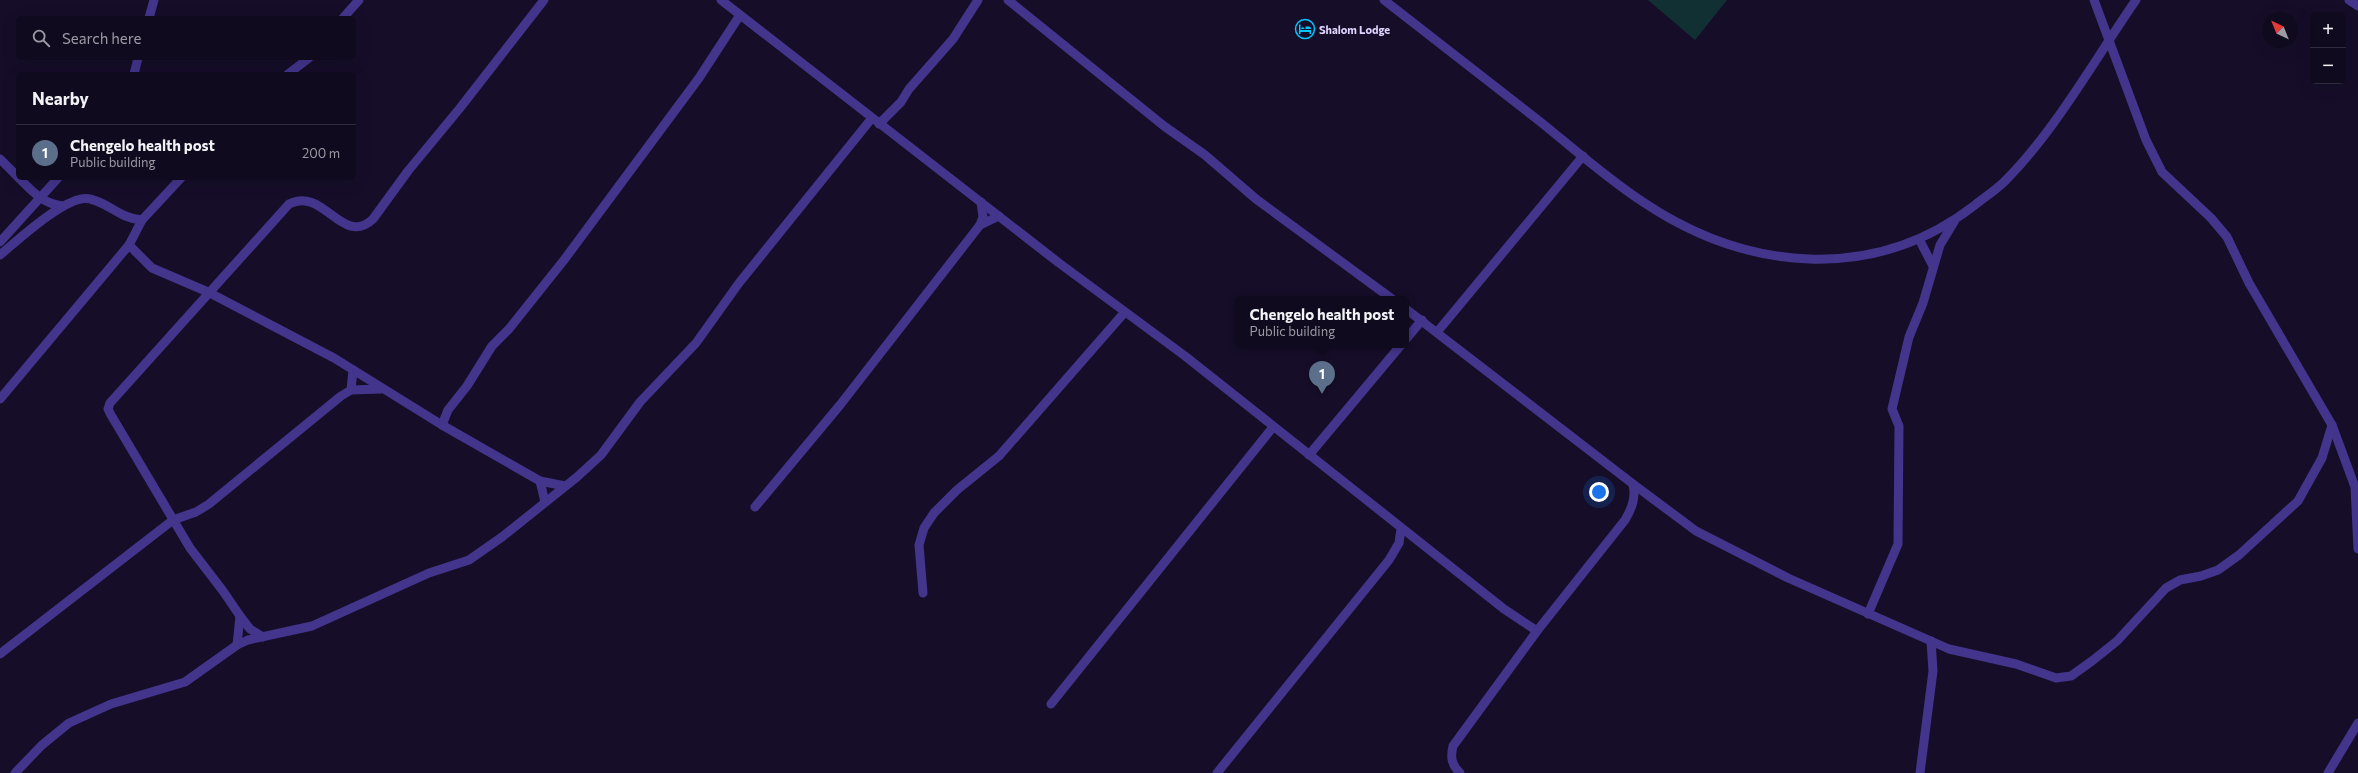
<!DOCTYPE html>
<html lang="en">
<head>
<meta charset="utf-8">
<style>
  :root { --surface:#100a1f; --page:#1e182c; --text:#f1f3f6; --muted:#9c9aa4; --line:#302b3d; --accent:#7c3aed }
  body { margin:0; font-family:Commissioner,sans-serif; background:var(--page); color:var(--text) }
  .controls { position:absolute; right:12px; top:12px; display:grid; overflow:hidden; border-radius:6px; box-shadow:0 4px 16px #0002 }
  .controls button { width:36px; height:36px; display:grid; place-items:center; padding:0; border:0; border-bottom:1px solid var(--line); background:var(--surface); color:var(--text); font:20px sans-serif }
  .compass { position:absolute; left:2262px; top:12px; width:36px; height:36px; border-radius:50%; background:var(--surface); box-shadow:0 4px 16px #0002; rotate:317deg }
  .you { position:absolute; left:1599px; top:492px; width:14px; height:14px; margin:-10px; border:3px solid #fff; border-radius:50%; background:#1a73e8; box-shadow:0 0 0 6px #1a73e833 }
  .badge { display:grid; place-items:center; width:26px; height:26px; border-radius:50%; background:var(--accent); color:#fff; font-size:13px; font-weight:700 }
  .pin { position:absolute; translate:-50% -33px; filter:drop-shadow(0 1px 2px #0008) }
  .pin::after { content:''; position:absolute; top:21px; width:14px; height:12px; background:inherit; clip-path:polygon(0 0,100% 0,50% 100%) }
  .popup { position:absolute; left:1235px; top:296px; width:174px; height:52px; box-sizing:border-box; display:grid; place-content:center; border-radius:6px; background:var(--surface); filter:drop-shadow(0 1px 3px #0005); font-size:13px; white-space:nowrap; color:var(--muted) }
  .popup b { font-size:15px; color:var(--text) }
  .popup::after { content:''; position:absolute; left:50%; top:100%; margin-left:-8px; border:8px solid transparent; border-top-color:var(--surface) }
  .list { margin:0; padding:0; list-style:none }
  h2 { display:flex; justify-content:space-between; align-items:center; height:52px; margin:0; padding:0 16px; font-size:17px }
  h2 small { font-size:13px; font-weight:400; color:var(--muted) }
  .list li { display:grid; grid-template-columns:26px 1fr auto; gap:12px; align-items:center; box-sizing:border-box; height:56px; padding:0 16px; border-top:1px solid var(--line) }
  .list b { display:block; font-size:15px; white-space:nowrap }
  .list p { margin:0; font-size:13px; white-space:nowrap; color:var(--muted) }
  .list em { font-size:13px; font-style:normal; color:var(--muted) }
  .icon { flex:none; width:22px; height:22px; fill:none; stroke:currentColor; stroke-width:2; stroke-linecap:round; stroke-linejoin:round }
  .map { position:relative; flex:none; width:2358px; height:773px; overflow:hidden }
  .search { position:absolute; background:var(--surface); box-shadow:0 4px 16px #0002; left:16px; top:16px; width:340px; height:44px; display:flex; align-items:center; gap:10px; box-sizing:border-box; padding:0 14px; border-radius:6px; color:var(--muted); font-size:15px }
  .panel { position:absolute; background:var(--surface); box-shadow:0 4px 16px #0002; left:16px; top:72px; width:340px; height:108px; border-radius:6px }
  .map>svg:first-child { display:block }
  .green { fill:#103033 }
  .lines { fill:none; stroke-linecap:round; stroke-linejoin:round }
  .street { stroke:#43358c; stroke-width:9 }
  .labels { text-anchor:middle; dominant-baseline:central; stroke-width:4; stroke-linejoin:round; paint-order:stroke }
  .poi-label { font-size:11px; font-weight:bold; fill:#dfd5ff; stroke:#160e29; text-anchor:start }
</style>
</head>
<body>
<div class="map">
<svg width="2358" height="773" viewBox="0 0 2358 773">
  <rect width="100%" height="100%" fill="#160e29"/>
  <!-- green -->
  <polygon class="green" points="1648,0 1727,0 1695,40"/>
  <g class="lines">
    <!-- street -->
    <g class="street">
      <polyline points="721,0 1059,263 1185,356 1504,609 1537,631"/>
      <polyline points="1008,0 1164,126 1205,155 1256,199 1392,299"/>
      <path d="M1384,0C1435,40 1486,80 1538,120C1572,147 1606,178 1643,202C1746,271 1873,284 1975,205C1985,197 1996,190 2005,181C2055,131 2095,59 2136,0"/>
      <polyline points="2094,0 2146,140 2162,172 2211,218 2227,237 2249,283 2332,425 2355,487 2358,549"/>
      <polyline points="2349,0 2358,6"/>
      <polyline points="149,18 154,0"/>
      <polyline points="343,18 359,0"/>
      <polyline points="134,74 138,58"/>
      <polyline points="288,74 309,58"/>
      <polyline points="879,124 901,102 909,89 953,39 978,0"/>
      <polyline points="0,159 18,177"/>
      <path d="M19,178C32,191 43,204 63,206"/>
      <polyline points="142,220 129,245 152,268 208,292 334,358 442,425 540,481 565,486"/>
      <polyline points="980,225 983,217 981,202"/>
      <polyline points="1919,239 1933,266"/>
      <polyline points="0,242 58,178"/>
      <path d="M0,255C17,241 68,193 90,199C109,203 121,219 142,220L181,178"/>
      <polyline points="1406,309 1633,484 1696,531 1788,578 1949,649 2016,664 2056,678 2071,676 2092,661 2117,641 2166,588 2180,580 2201,576 2218,570 2239,555 2298,501 2322,458 2332,425"/>
      <polyline points="1438,331 1583,156"/>
      <polyline points="1406,339 1422,320"/>
      <polyline points="351,390 353,370"/>
      <polyline points="0,399 129,245"/>
      <polyline points="442,425 448,410 467,386 492,346 509,329 564,260 699,78 740,15"/>
      <polyline points="1309,455 1401,345"/>
      <polyline points="540,481 545,502"/>
      <polyline points="755,507 840,405 980,225 999,216"/>
      <polyline points="923,593 919,545 924,528 934,513 957,490 999,456 1124,313"/>
      <polyline points="1868,614 1898,544 1899,426 1892,409 1909,337 1923,303 1940,245 1954,222"/>
      <path d="M263,637L250,629L240,616L223,591L190,548L111,415L108,409L110,403L289,204C324,186 342,248 373,219L408,171L460,108L544,0"/>
      <polyline points="237,645 240,616"/>
      <polyline points="0,654 173,520 196,512 209,504 341,396 351,390 381,389"/>
      <polyline points="1051,704 1273,427"/>
      <polyline points="15,773 42,745 69,723 111,704 185,682 237,645 248,640 312,626 429,573 469,560 502,537 577,477 601,455 640,402 696,343 739,283 872,118"/>
      <polyline points="1217,773 1389,560 1399,543 1401,529"/>
      <path d="M1460,773C1452,765 1450,758 1453,746L1537,631L1625,520C1632,508 1636,498 1633,484"/>
      <polyline points="1920,773 1933,671 1931,641"/>
      <polyline points="2328,773 2358,723"/>
    </g>
  </g>
  <!-- icons -->
  <defs>
    <symbol id="hotel-ring" viewBox="-11 -11 22 22"><circle r="9.5" fill="#160e29" stroke="#01c7ff" stroke-width="1.5"/><path d="M-6-4.5h1.5V1H6V5H4.5V3h-9V5H-6ZM-4 0a1.8 1.8 0 1 1 3.6 0ZM.5 0V-2.5h3Q6-2.5 6 0Z" fill="#01c7ff"/></symbol>
  </defs>
  <g fill-rule="evenodd">
    <use href="#hotel-ring" x="1294" y="18" width="22" height="22"/>
  </g>
  <g class="labels">
    <!-- poi labels -->
    <g class="poi-label">
      <text x="1319" y="29">Shalom Lodge</text>
    </g>
  </g>
</svg>
<div class="controls">
<button>+</button>
<button>−</button>
</div>
<svg class="compass" viewBox="-18 -18 36 36"><path d="M0-13l5 13h-10z" fill="#e53935"/><path d="M0 13l5-13h-10z" fill="#9c9aa4"/></svg>
<div class="you"></div>
<div class="pin badge" style="left:1322px;top:394px;background:#5c6f8a">1</div>
<div class="popup"><b>Chengelo health post</b>Public building</div>
<div class="search"><svg class="icon" aria-label="search" viewBox="0 0 24 24"><circle cx="10" cy="10" r="6"/><path d="M15 15l6 6"/></svg>Search here</div>
<section class="panel">
<h2>Nearby<small></small></h2>
<ul class="list">
<li><span class="badge" style="background:#5c6f8a">1</span><div><b>Chengelo health post</b><p>Public building</p></div><em>200 m</em></li>
</ul>
</section>
</div>
</body>
</html>
